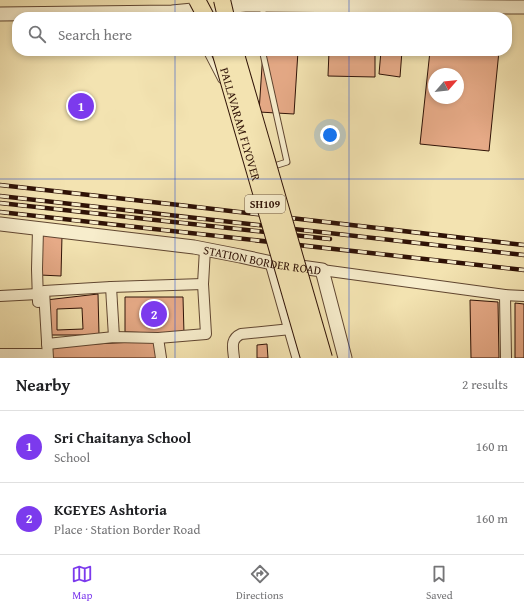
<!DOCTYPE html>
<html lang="en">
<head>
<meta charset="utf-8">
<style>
  :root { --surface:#fff; --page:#f6f6f6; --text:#202124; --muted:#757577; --line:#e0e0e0; --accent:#7c3aed }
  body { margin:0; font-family:"Gentium Book Plus",serif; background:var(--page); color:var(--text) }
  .compass { position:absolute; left:428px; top:68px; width:36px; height:36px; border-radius:50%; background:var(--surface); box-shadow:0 2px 6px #0003; rotate:62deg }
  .you { position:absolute; left:330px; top:135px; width:14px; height:14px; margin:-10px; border:3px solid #fff; border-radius:50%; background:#1a73e8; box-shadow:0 0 0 6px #1a73e833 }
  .badge { display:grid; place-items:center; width:26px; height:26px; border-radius:50%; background:var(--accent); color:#fff; font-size:13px; font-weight:700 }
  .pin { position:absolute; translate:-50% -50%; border:2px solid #fff; box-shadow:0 1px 4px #0006 }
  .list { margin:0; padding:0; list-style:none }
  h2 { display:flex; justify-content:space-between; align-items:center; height:52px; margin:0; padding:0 16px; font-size:17px }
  h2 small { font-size:13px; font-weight:400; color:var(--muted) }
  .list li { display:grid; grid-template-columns:26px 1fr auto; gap:12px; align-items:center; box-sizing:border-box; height:72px; padding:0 16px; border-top:1px solid var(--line) }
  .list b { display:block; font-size:15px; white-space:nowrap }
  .list p { margin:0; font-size:13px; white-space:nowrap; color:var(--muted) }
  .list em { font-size:13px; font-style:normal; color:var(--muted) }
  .icon { flex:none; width:22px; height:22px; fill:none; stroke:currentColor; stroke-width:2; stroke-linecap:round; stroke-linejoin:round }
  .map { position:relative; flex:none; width:524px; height:358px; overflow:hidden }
  .search { position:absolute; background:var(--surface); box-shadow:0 2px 6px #0003; left:12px; right:12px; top:12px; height:44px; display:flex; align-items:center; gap:10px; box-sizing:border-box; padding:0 14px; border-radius:16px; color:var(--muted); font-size:15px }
  .sheet { height:196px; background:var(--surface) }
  nav { display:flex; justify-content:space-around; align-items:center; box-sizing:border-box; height:56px; border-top:1px solid var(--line); background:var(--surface); font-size:11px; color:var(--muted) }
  nav a { display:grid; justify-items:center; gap:2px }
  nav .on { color:var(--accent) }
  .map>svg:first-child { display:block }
  .building { fill:#e6aa87; stroke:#2f1206; fill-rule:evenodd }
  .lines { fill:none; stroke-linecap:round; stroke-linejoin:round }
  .service-casing { stroke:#604631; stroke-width:7 }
  .minor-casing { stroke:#604631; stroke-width:12 }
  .tertiary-casing { stroke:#604631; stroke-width:15 }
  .secondary-casing { stroke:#2f1206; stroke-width:17 }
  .primary-casing { stroke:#2f1206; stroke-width:18 }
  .service { stroke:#f7edcc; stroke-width:5 }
  .minor { stroke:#f7edcc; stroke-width:10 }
  .tertiary { stroke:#f7edcc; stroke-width:13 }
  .secondary { stroke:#f7edcc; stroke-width:15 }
  .primary { stroke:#f3e3b1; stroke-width:16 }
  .rail-casing { stroke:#2f1206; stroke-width:4.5 }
  .rail { stroke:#f7edcc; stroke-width:3; stroke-dasharray:9; stroke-linecap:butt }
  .primary-bridge-casing { stroke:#2f1206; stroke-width:18; stroke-linecap:butt }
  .primary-bridge { stroke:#f3e3b1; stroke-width:16 }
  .grid { fill:none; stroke:#1d4ed8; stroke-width:1; stroke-opacity:0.55 }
  .labels { text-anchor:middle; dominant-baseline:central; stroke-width:4; stroke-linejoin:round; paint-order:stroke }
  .shield { fill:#f7edcc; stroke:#6b5441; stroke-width:1 }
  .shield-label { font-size:11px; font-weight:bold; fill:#2f1206 }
  .street-label { font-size:12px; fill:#2f1206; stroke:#f7edcc }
</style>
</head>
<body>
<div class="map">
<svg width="524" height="358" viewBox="0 0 524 358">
  <rect width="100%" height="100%" fill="#f3e3b1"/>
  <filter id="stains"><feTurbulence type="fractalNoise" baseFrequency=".005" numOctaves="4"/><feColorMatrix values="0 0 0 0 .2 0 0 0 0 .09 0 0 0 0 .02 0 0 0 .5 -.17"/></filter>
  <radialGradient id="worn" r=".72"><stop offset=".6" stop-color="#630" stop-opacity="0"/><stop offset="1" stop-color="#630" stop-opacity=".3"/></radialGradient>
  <!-- building -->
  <g class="building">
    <polygon points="263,51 298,51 294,114 259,112"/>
    <polygon points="329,51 375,51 375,77 328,76"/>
    <polygon points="381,51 402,51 400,77 379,74"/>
    <path d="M430,51H499L489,151L420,144ZM434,74H458V98H434Z"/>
    <polygon points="41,235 62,236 61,276 40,275"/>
    <path d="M98,294L99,335H47L46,300ZM82,308L83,329L57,330V309Z"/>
    <polygon points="125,297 183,297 184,334 125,332"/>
    <polygon points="470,300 498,302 499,358 471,358"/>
    <polygon points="515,303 524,304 524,358 515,358"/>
    <polygon points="155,341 156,358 52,358 52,346"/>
    <polygon points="267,344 268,358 257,358 257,345"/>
  </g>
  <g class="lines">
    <defs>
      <g id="service">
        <polyline points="263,17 263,6"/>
        <polyline points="206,51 221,80"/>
        <polyline points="263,51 263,54 287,162 271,167"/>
      </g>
      <g id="minor">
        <polyline points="38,229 37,269 38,302"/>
        <polyline points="322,270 505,295 524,296"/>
        <polyline points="111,287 114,337"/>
        <polyline points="505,295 506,358"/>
        <polyline points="0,296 38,294"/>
        <polyline points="158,338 206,334 203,284 205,249"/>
        <polyline points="47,344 114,337 158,338 161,358"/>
        <polyline points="0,354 41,354"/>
        <polyline points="48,358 44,291 111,287 203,284"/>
        <path d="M234,358C233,348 230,339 241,334L291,329"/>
      </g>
      <g id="tertiary">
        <polyline points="0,14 172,12 245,5 524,7"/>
        <path id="s1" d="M0,224L194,247L240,256L272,263L322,270L345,358"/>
        <polyline points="272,263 299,358"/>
      </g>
      <polyline id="secondary" points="369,6 369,0"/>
      <polyline id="primary" points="200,0 205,1 214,0"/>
    </defs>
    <!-- service casing -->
    <use href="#service" class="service-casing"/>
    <!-- minor casing -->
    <use href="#minor" class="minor-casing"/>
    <!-- tertiary casing -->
    <use href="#tertiary" class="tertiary-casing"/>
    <!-- secondary casing -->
    <use href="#secondary" class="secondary-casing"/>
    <!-- primary casing -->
    <use href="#primary" class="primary-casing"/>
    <!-- service -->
    <use href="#service" class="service"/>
    <!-- minor -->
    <use href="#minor" class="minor"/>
    <!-- tertiary -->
    <use href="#tertiary" class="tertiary"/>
    <!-- secondary -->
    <use href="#secondary" class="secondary"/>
    <!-- primary -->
    <use href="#primary" class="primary"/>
    <defs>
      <g id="rail">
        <polyline points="0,185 179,205 524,245"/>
        <polyline points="0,196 524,255"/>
        <polyline points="0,203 330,239"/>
        <polyline points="0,212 524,270"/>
      </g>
    </defs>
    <!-- rail casing -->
    <use href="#rail" class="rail-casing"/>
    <!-- rail -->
    <use href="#rail" class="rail"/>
    <defs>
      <g id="primary-bridge">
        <polyline points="197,0 206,17"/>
        <polyline points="222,0 226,17"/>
        <path id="s2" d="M220,51L309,358"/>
        <polyline points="235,51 324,358"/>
      </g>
    </defs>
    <!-- primary-bridge casing -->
    <use href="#primary-bridge" class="primary-bridge-casing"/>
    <!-- primary-bridge -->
    <use href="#primary-bridge" class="primary-bridge"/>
  </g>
  <!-- grid -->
  <path class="grid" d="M175,0V17M349,0V17M175,51V358M349,51V358M0,179H524"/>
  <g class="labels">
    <!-- shield labels -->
    <rect class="shield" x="245" y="195" width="40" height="18" rx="3"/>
    <g class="shield-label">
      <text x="265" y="204">SH109</text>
    </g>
    <!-- street labels -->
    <g class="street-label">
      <text stroke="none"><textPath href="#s2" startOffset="76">PALLAVARAM FLYOVER</textPath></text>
      <text stroke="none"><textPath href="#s1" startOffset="265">STATION BORDER ROAD</textPath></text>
    </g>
  </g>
  <rect width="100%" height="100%" filter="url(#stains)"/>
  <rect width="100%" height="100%" fill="url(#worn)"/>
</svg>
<svg class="compass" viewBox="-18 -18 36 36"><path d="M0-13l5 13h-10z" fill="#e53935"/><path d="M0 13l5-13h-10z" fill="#757577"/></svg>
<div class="you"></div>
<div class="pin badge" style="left:81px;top:106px">1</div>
<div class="pin badge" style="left:154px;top:314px">2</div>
<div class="search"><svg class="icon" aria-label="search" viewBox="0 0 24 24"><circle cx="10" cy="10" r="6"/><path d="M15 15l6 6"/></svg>Search here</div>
</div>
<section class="sheet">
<h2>Nearby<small>2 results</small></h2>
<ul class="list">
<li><span class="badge">1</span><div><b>Sri Chaitanya School</b><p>School</p></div><em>160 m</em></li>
<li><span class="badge">2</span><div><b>KGEYES Ashtoria</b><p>Place · Station Border Road</p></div><em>160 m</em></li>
</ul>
</section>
<nav>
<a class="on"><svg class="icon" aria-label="map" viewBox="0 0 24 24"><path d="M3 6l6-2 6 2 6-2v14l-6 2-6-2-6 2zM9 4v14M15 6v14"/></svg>Map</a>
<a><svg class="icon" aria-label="directions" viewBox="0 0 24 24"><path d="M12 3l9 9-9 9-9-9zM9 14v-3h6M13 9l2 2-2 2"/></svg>Directions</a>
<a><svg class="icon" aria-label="saved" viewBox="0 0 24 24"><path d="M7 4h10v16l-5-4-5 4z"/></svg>Saved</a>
</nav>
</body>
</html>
